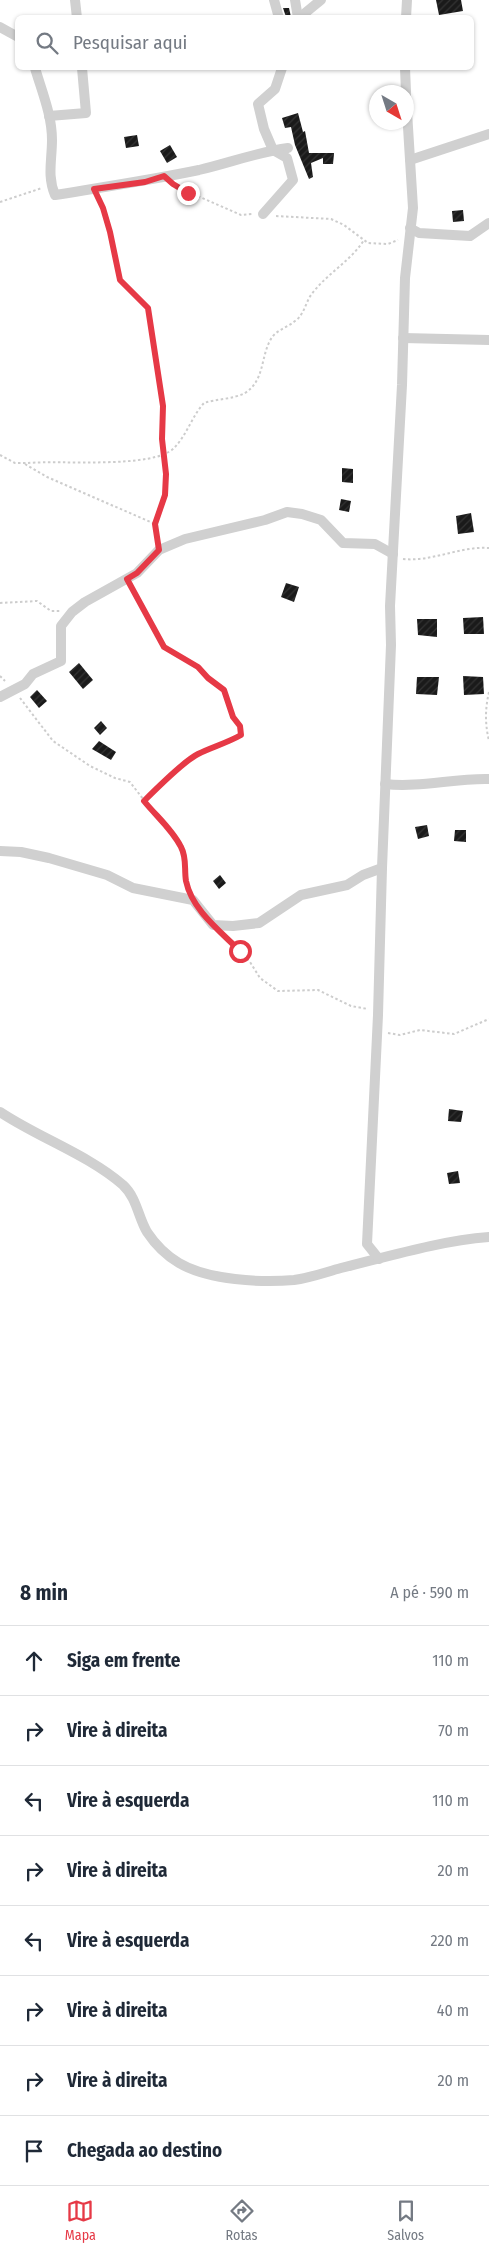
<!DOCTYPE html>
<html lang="pt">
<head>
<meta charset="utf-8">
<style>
  :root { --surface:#fff; --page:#f6f6f7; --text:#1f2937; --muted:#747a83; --line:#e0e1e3; --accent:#e63946 }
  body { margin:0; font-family:"Fira Sans Condensed",sans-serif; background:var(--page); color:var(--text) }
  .compass { position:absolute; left:369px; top:85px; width:45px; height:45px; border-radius:50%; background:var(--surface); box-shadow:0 1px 4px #0004; rotate:141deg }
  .stop { position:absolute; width:15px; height:15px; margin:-11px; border:4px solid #e63946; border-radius:50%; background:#fff }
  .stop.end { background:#e63946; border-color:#fff; box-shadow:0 1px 5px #0008 }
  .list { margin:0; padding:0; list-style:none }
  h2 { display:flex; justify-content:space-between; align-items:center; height:65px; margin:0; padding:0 20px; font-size:21px }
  h2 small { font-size:16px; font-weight:400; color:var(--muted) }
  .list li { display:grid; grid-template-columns:32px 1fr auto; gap:15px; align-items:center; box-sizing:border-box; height:70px; padding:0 20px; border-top:1px solid var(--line) }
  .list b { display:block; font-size:19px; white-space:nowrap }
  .list em { font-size:16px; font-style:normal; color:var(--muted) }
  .icon { flex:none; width:28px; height:28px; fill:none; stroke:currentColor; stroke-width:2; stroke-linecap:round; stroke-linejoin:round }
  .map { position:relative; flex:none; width:489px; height:1560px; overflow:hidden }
  .search { position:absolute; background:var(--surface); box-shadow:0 1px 4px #0004; left:15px; right:15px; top:15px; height:55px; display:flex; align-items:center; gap:12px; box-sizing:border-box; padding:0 18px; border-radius:8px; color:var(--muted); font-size:19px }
  .sheet { height:625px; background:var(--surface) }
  nav { display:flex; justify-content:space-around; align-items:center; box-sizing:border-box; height:70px; border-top:1px solid var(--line); background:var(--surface); font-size:14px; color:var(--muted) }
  nav a { display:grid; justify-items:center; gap:2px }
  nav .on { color:var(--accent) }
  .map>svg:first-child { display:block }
  .building { fill:url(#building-hatch) }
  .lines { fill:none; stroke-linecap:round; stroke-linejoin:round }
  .path { stroke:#cdcdcd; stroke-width:2; stroke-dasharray:2.5 2.5; stroke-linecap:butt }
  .minor { stroke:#d0d0d0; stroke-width:10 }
  .route { stroke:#e63946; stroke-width:6 }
</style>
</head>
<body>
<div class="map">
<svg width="489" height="1560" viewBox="0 0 489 1560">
  <defs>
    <pattern id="building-hatch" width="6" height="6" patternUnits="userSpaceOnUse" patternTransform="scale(1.25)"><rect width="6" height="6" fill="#1a1a1a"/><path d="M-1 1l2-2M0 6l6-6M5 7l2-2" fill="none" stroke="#333"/></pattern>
  </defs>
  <rect width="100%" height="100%" fill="#fff"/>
  <!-- building -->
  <g class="building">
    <polygon points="436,0 461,0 463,11 439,15"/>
    <polygon points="283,8 289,8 291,17 286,17"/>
    <polygon points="298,113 303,132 305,131 309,153 334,153 334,154 333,164 323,164 323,158 311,163 313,177 309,179 295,145 291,127 285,128 282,118"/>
    <polygon points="137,135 139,146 126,148 124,137"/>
    <polygon points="170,145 177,157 167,163 160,151"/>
    <polygon points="463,210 464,221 453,222 452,211"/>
    <polygon points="342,468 353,469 353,483 342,482"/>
    <polygon points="341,499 351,501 349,512 339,510"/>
    <polygon points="471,513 474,532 458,534 456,516"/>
    <polygon points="286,583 299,587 294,602 281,597"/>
    <polygon points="483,617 484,634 464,634 463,618"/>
    <polygon points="417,619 437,619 437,637 418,635"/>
    <polygon points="79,663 93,680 83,689 69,672"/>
    <polygon points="463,676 483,677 484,694 464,695"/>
    <polygon points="417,677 439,677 437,695 416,694"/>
    <polygon points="37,690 47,701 39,708 30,697"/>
    <polygon points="101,721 107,728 100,735 94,728"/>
    <polygon points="99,741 116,752 111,760 92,749"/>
    <polygon points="427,825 429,836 418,839 415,827"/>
    <polygon points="455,830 466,830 466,842 454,841"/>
    <polygon points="220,875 226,883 219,889 213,881"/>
    <polygon points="449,1109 463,1111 461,1122 448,1121"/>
    <polygon points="458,1171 460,1183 449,1184 447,1173"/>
  </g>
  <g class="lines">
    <!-- path -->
    <g class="path">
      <polyline points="175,186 241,215 252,214"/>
      <polyline points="98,198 111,232 120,280 148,308 163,406 162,439 166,474 165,495 155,524 156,539"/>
      <polyline points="0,202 42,188"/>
      <polyline points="276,216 331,219 344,225 368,243 388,244 398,240"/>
      <path d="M0,455L15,463H28C59,460 154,469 174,448C187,435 192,416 204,403C216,399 234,399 245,393C266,380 260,353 273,336C279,329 288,327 295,321C304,315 305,304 311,295C326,274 350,262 364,240"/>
      <polyline points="25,464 47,477 155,524"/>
      <path d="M403,559C432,562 460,546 489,548"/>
      <path d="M132,588L164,647L199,667L208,678L224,690L230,704L233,717L241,726V735C227,743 212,747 198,754C184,761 156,789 144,801"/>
      <polyline points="0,603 37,601 51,611 60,611"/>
      <polyline points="0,676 5,681"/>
      <path d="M489,692C485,709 485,724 489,741"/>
      <polyline points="20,698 53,741 90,766 115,778 130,782 156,816 171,831 181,847 186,862 186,881 189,888"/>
      <polyline points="226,937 250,962 260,978 278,991 318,990 351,1006 368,1009"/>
      <polyline points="388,1033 400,1035 420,1030 454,1034 489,1019"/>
    </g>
    <!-- minor -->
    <g class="minor">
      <polyline points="75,0 77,18"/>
      <polyline points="274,0 279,18"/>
      <polyline points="295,0 298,18"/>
      <polyline points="299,18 321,0"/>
      <polyline points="406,18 407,0"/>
      <polyline points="0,27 18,37"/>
      <path d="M35,68C42,92 52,115 52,140C52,160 47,176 55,195C104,187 151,180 199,170C229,163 258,152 288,148"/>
      <polyline points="405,68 406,92"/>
      <polyline points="49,116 86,113 82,68"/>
      <polyline points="410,160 489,134"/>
      <polyline points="263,214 293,180 287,158 273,150 264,129 258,104 275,89 282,68"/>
      <polyline points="410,228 419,233 470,236 489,223"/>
      <polyline points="403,338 489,340"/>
      <polyline points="0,697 25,684 33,674 61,661 61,626 72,612 85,602 137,573 159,550 185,539 265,520 287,512 302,514 321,520 343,543 375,544 393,554"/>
      <path d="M385,784C420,788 454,778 489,779"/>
      <polyline points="0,851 21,852 49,858 107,875 133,888 193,900 213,925 233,926 259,923 301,895 347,885 363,875 382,868 391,645 390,606 402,385 405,278 413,208 406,95"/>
      <path d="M0,1112C39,1138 87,1154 123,1185C137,1198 138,1217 147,1232C155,1244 167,1256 179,1263C208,1280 261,1283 294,1280C310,1278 326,1272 341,1268C390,1256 439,1241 489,1237"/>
      <polyline points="379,1259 367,1244 378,1015 382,868"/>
    </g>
  </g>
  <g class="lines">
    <!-- route -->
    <path class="route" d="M188,193L173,184L164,176L145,182L94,189L103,208L110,232L120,280L148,308L163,406L162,439L166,474L165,495L155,524L159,550L137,573L127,579L164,647L198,667L208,678L224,690L233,717L240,726L241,735C227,743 212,747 198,754C184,761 156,789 144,801C156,816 172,829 181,847C187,858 184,869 186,881C192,910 220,931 240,951"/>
  </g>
</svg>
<svg class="compass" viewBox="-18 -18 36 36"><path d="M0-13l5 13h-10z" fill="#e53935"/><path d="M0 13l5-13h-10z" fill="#747a83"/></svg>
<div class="stop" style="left:240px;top:951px"></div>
<div class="stop end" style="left:188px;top:193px"></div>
<div class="search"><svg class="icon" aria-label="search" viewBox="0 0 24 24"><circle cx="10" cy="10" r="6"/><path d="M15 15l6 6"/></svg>Pesquisar aqui</div>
</div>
<section class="sheet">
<h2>8 min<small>A pé · 590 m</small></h2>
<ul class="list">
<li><svg class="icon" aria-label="ahead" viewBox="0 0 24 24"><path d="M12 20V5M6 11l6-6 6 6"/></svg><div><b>Siga em frente</b></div><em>110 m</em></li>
<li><svg class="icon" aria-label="right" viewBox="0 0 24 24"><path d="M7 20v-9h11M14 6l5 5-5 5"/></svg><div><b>Vire à direita</b></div><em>70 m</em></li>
<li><svg class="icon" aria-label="left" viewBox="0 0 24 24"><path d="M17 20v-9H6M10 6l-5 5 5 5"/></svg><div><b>Vire à esquerda</b></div><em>110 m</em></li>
<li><svg class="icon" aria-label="right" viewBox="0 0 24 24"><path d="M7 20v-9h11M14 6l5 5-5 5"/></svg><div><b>Vire à direita</b></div><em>20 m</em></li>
<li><svg class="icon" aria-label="left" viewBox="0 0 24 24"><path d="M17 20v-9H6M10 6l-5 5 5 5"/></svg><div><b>Vire à esquerda</b></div><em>220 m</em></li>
<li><svg class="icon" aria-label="right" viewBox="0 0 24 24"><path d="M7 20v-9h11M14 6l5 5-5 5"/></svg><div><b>Vire à direita</b></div><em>40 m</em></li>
<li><svg class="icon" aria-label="right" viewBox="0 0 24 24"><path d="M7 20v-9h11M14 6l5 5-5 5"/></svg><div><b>Vire à direita</b></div><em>20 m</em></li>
<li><svg class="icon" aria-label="arrive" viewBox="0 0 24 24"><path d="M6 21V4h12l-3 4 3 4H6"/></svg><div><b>Chegada ao destino</b></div></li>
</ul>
</section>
<nav>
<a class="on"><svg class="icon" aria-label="map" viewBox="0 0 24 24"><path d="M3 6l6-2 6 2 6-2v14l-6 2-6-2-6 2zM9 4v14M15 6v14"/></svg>Mapa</a>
<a><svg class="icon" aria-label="directions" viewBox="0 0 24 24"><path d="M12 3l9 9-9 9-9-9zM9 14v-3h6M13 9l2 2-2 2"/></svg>Rotas</a>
<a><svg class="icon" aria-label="saved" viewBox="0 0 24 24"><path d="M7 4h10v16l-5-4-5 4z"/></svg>Salvos</a>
</nav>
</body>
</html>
